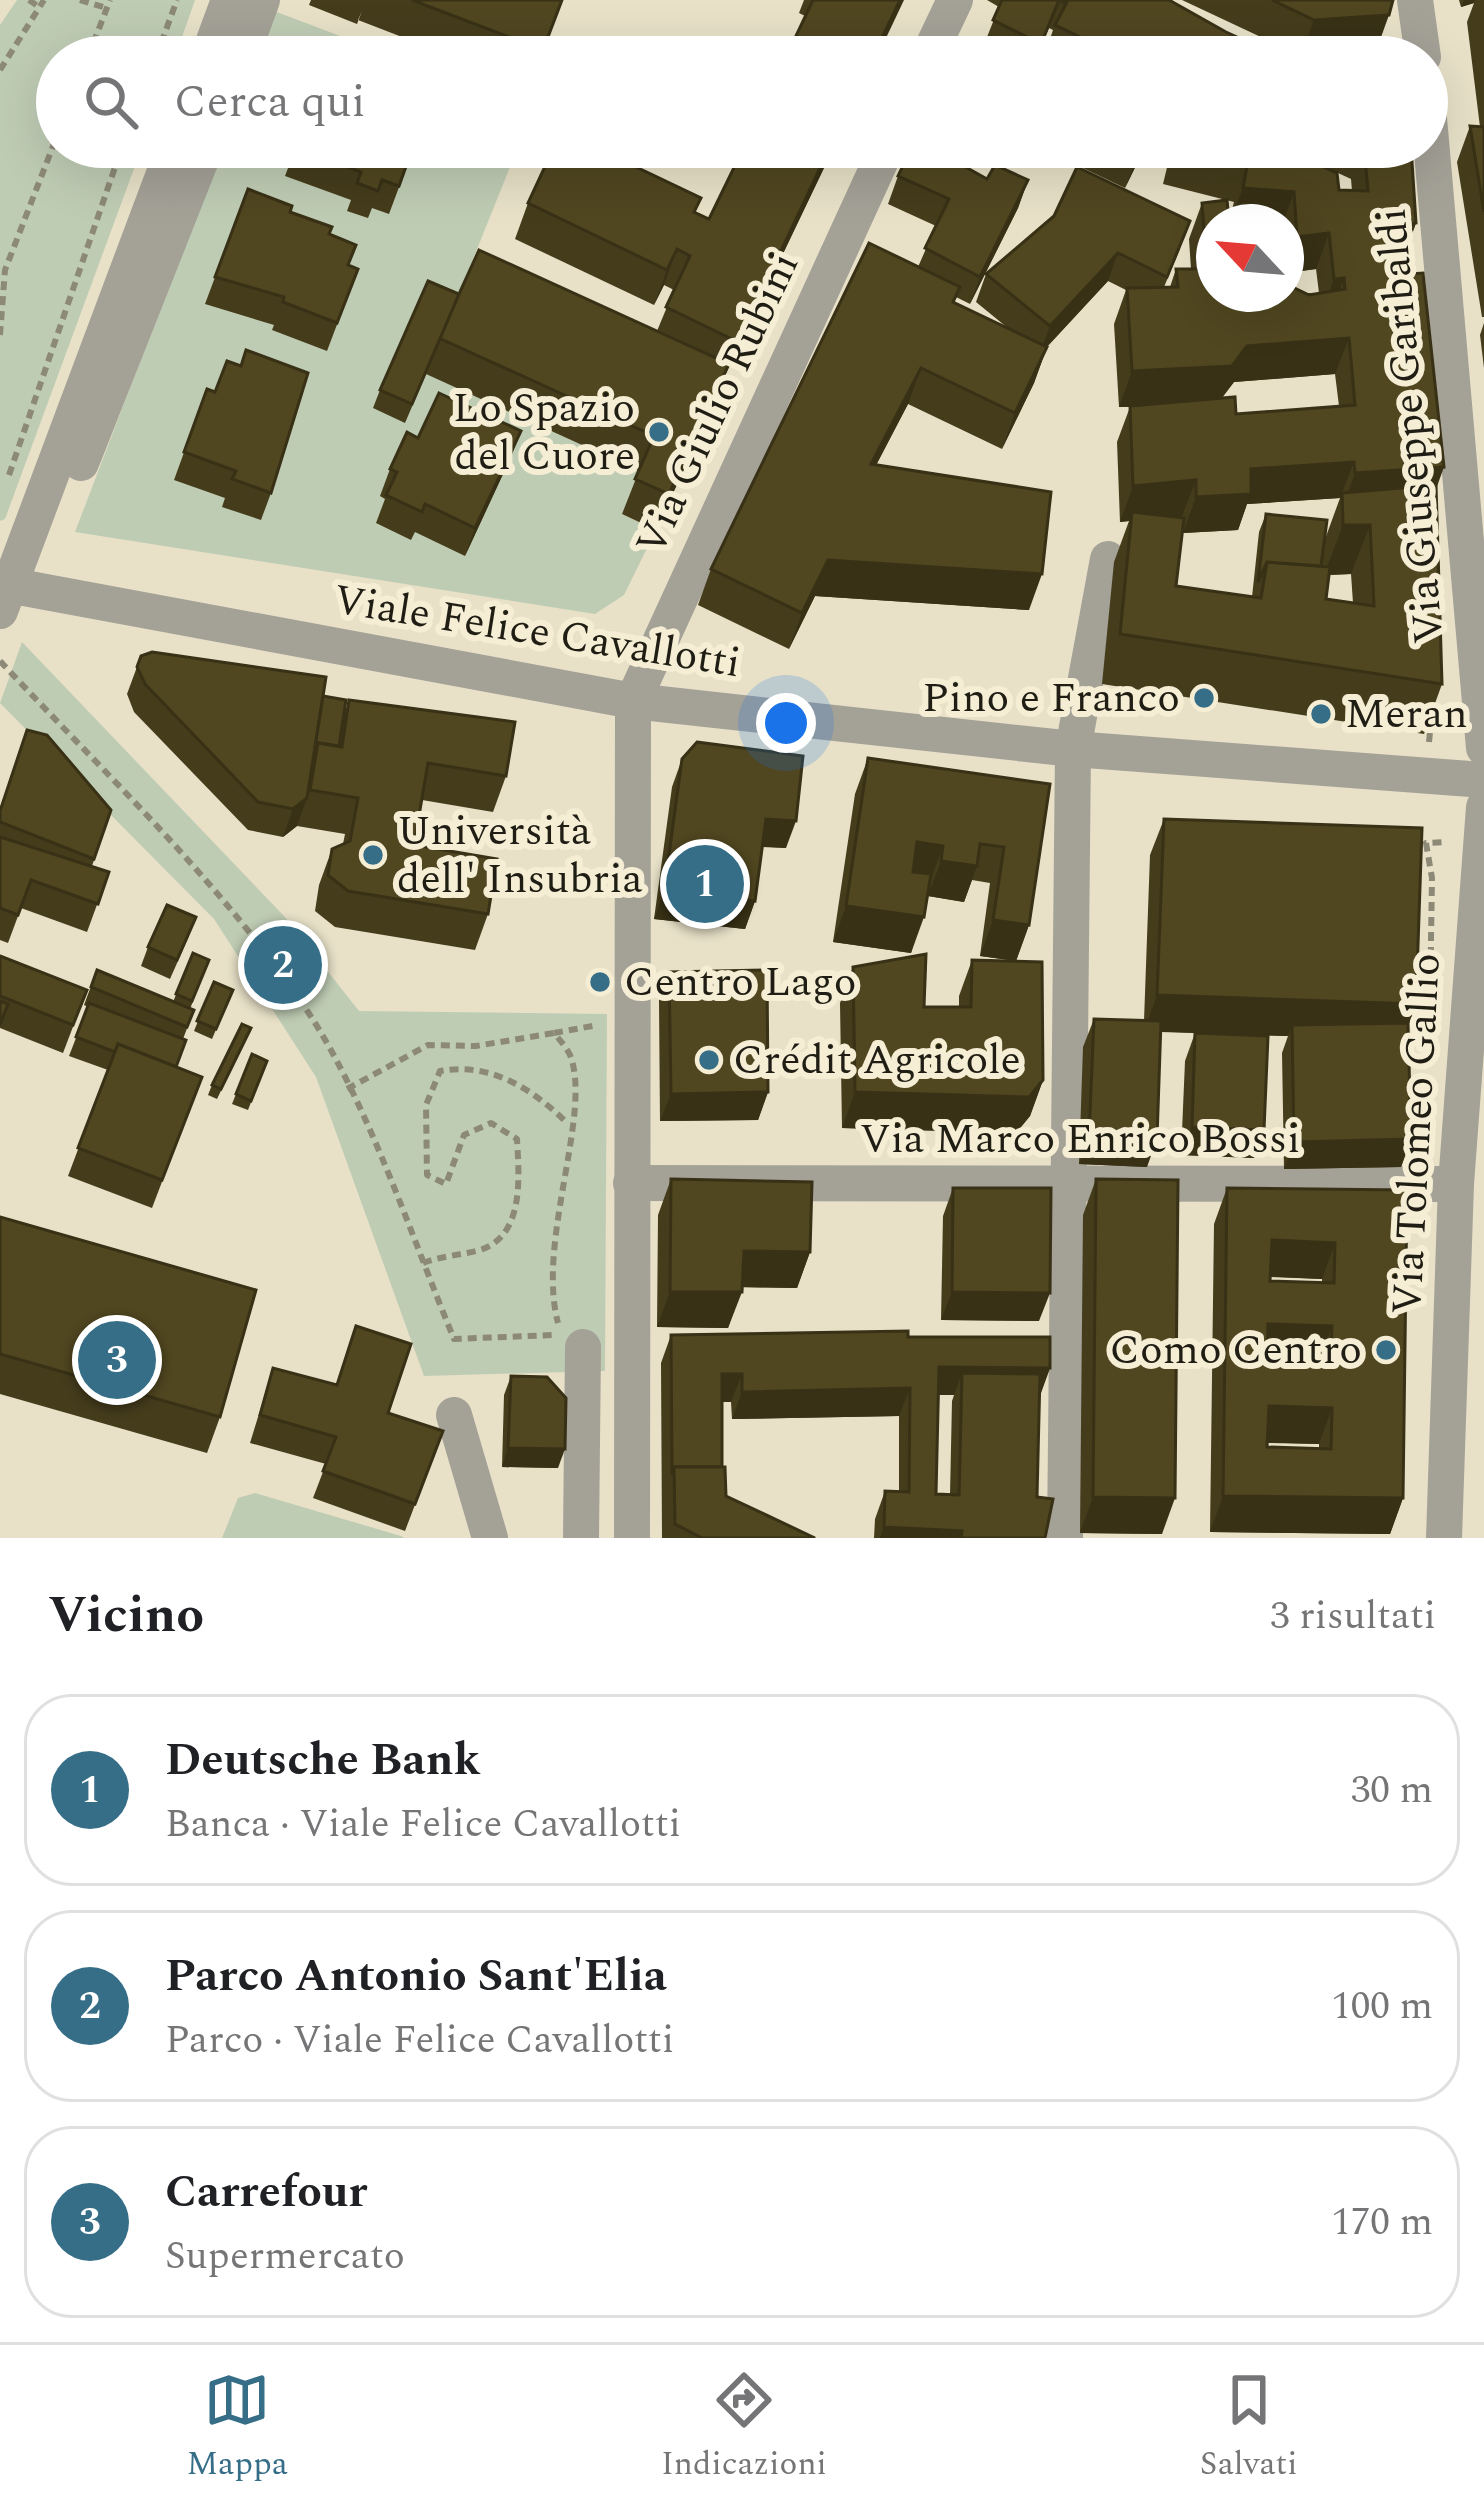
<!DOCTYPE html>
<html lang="it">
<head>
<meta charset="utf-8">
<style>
  :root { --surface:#fff; --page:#f6f6f6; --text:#202124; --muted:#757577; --line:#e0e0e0; --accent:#366e88 }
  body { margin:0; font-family:Spectral,serif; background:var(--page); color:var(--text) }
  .compass { position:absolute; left:1196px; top:204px; width:108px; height:108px; border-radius:50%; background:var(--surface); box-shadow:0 12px 48px #0002; rotate:296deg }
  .you { position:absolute; left:786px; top:723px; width:42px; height:42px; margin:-30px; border:9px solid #fff; border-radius:50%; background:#1a73e8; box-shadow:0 0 0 18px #1a73e833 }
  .badge { display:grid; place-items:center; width:78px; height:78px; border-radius:50%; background:var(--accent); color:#fff; font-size:39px; font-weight:700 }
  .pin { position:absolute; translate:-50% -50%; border:6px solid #fff; box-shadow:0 3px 12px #0006 }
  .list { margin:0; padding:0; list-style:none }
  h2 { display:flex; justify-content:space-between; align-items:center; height:156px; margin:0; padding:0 48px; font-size:51px }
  h2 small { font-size:39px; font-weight:400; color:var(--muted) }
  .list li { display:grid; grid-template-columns:78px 1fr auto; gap:36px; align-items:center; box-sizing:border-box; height:192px; margin:0 24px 24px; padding:0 24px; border:3px solid var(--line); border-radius:48px }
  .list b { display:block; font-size:45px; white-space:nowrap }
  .list p { margin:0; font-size:39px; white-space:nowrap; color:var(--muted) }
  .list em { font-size:39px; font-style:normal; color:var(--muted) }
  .icon { flex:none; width:66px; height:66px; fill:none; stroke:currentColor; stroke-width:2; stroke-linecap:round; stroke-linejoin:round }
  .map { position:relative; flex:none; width:1484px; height:1538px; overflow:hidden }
  .search { position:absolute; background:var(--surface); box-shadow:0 12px 48px #0002; left:36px; right:36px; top:36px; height:132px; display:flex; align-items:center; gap:30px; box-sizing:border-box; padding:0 42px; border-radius:66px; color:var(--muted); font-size:45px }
  .sheet { height:804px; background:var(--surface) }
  nav { display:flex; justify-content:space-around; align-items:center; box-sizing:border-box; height:168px; border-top:3px solid var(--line); background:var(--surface); font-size:33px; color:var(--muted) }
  nav a { display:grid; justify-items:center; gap:6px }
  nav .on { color:var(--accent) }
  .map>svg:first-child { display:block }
  .green { fill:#bfccb4 }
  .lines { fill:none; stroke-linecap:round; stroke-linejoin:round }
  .path { stroke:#8d8977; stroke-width:6; stroke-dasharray:9 6; stroke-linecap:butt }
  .minor { stroke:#a4a197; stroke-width:36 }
  .wall { fill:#453c1c; fill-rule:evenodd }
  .shaded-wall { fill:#383116 }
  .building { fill:#504620; stroke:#383116; stroke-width:3; fill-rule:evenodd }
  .poi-dot { fill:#366e88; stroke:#f5eed5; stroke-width:4.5 }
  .labels { text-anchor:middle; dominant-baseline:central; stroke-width:12; stroke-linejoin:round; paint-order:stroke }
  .street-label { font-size:42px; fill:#1f1d14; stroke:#f5eed5 }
  .poi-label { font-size:42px; fill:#1f1d14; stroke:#f5eed5; text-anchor:start }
</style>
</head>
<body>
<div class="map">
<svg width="1484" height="1538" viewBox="0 0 1484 1538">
  <rect width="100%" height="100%" fill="#e8e1c8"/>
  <!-- green -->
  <g class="green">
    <polygon points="17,0 195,0 175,57 57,57 57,147 142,147 5,519 0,521 0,25"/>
    <polygon points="274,11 396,57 256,57"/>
    <polygon points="222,147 518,147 427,374 641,472 622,514 656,530 624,595 595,614 75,532"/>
    <polygon points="22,642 284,916 359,1011 607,1014 605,1371 424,1376 316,1077 214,919 0,703"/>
    <polygon points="255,1493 401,1536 404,1538 222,1538 238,1498"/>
  </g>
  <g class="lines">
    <!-- path -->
    <g class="path">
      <polyline points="29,0 39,7"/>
      <polyline points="80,0 107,8"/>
      <polyline points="88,57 110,0"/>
      <polyline points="156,57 177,0"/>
      <polyline points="0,70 44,0"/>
      <polyline points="0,335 5,270 57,136"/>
      <polyline points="9,475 122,147"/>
      <path d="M0,661C105,774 222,883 308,1012C368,1103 412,1238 454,1339L554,1335"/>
      <polyline points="1429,742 1433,703"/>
      <polyline points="1430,1001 1432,878 1426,843 1447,842"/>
      <polyline points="554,1033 598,1025"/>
      <path d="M347,1089L428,1045L476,1046L554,1033C559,1039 567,1048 570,1055C593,1112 536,1241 558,1323"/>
      <path d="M423,1263C441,1256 461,1255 480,1250C525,1236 519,1176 517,1139L491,1123L464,1135L446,1184L427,1175L426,1105L440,1071C491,1062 533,1089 568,1124"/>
    </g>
    <!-- minor -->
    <g class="minor">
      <polyline points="1415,0 1423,57"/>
      <polyline points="208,57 229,0"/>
      <polyline points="241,57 262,0"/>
      <polyline points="928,57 955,0"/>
      <polyline points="1427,95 1484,748"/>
      <polyline points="81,463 206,147"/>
      <polyline points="8,585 633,701 1073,749 1484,780"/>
      <polyline points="0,611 174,147"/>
      <polyline points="631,1183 1456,1184"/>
      <polyline points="454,1415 490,1538"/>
      <polyline points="581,1538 583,1347"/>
      <polyline points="632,1538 633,701 887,147"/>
      <polyline points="1065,1538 1073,749 1108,559"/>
      <polyline points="1444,1538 1456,1184 1484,807"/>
    </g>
  </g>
  <!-- wall -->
  <g class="wall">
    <polygon points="311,0 563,0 541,57 454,57 358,20 362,11 357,24 309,5"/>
    <polygon points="804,0 904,0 805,16 799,13"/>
    <polygon points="987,0 1169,0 1226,32 1281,57 1044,57 1053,30 1049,28 1037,57 1002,57 983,47 999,7"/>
    <polygon points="1182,0 1393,0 1376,51 1301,56"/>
    <polygon points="1459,0 1484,0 1484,317 1482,317 1457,162 1470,126 1480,127 1467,22 1474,3 1461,7"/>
    <polygon points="296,147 414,147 389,214 372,208 368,218 347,211 351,200 285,176"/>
    <polygon points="740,147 834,147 724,377 716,400 656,530 622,514 639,471 426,374 405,423 373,408 380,390 459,294 657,331 674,290 664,285 654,305 515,239 528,203 696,212 709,219 743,149"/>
    <path d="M912,147H973L965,167L987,179L1028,180L1018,208L970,304L956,297L954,302L1009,329L976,302L986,274L1054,216L1180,249L1164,287H1170L1176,269H1191L1189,239L1202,203L1229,220L1234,202L1163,184L1172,147H1278L1339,190L1352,191L1351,179L1282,147H1411L1416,223L1407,247L1436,490L1442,684L1424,734L1102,684L1114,562L1129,521L1120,522L1117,442L1130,407H1119L1114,324L1126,290L1108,281L1047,347L1034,383L1002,449L908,404L876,465L1029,610L815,596L789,649L698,605L711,569L918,267L936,226L888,204L898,176ZM1214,222H1286V273L1316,269L1319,293L1214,294ZM1335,374L1339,406L1236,414L1221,398L1234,382ZM1340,498L1324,542L1266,514L1259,532L1252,597L1176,586L1183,533L1238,530L1247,504ZM1351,574L1353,603L1326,599L1329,575Z"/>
    <polygon points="1051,147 1145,147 1125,188 1049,152"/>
    <polygon points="248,189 329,234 348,265 358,269 327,351 272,330 274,325 205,304"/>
    <polygon points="1484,323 1484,368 1480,335"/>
    <polygon points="207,389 271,493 261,520 222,507 225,498 174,480"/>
    <polygon points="521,431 510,459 465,556 415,532 411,540 376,523 385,499 380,496 390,469 418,438"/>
    <polygon points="141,656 323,696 343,718 349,700 506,776 493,812 422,800 414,845 488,914 475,950 335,927 315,911 319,885 332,849 343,844 345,834 297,826 283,837 248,830 134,712 127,694"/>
    <polygon points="868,758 1050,784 1029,925 1016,961 980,956 990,883 972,880 964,902 928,896 911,953 833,942 855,794"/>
    <polygon points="682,759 786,848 762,847 755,901 745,929 654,919 672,787"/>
    <polygon points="0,809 111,810 92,866 109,872 87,932 21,908 8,943 0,940"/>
    <polygon points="1164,819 1416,1004 1408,1026 1411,1139 1401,1167 1284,1169 1282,1053 1288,1036 1161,1032 1147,1167 1079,1164 1083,1047 1094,1019 1144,1021 1150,855"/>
    <polygon points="189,936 170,979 141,966 148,947"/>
    <polygon points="193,953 209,960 190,1009 194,1010 183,1039 176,1067 202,1077 152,1208 68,1176 108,1070 69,1056 88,1007 84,1005 97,970 173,1002"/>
    <polygon points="0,956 87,990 63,1053 0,1028"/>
    <polygon points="972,960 1043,1080 1030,1116 1016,1133 842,1128 840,1003 853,967 924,1007 959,1007 959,996"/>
    <polygon points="669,972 768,1092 758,1120 660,1121 659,1000"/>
    <polygon points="214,982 233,990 212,1039 194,1031"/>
    <polygon points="1195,1033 1264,1130 1254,1158 1181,1155 1185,1061"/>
    <polygon points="247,1037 217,1099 208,1095 212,1085"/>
    <polygon points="252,1054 267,1061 248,1110 232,1104"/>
    <polygon points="671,1179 810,1252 797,1288 742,1287 728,1328 657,1327 658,1215"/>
    <polygon points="1096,1179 1162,1534 1080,1533 1083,1215"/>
    <polygon points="953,1188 1039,1321 941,1320 943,1216"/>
    <path d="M1227,1188L1407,1190L1403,1498L1390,1534L1210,1532L1214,1224ZM1270,1277L1322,1279V1283L1270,1281ZM1267,1360L1319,1362V1366L1267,1364ZM1268,1443L1319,1444V1449L1267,1447Z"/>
    <polygon points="0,1217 220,1417 207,1453 0,1394"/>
    <polygon points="356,1326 388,1413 443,1431 405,1531 313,1498 326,1464 250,1443 273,1368 336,1385"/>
    <path d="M671,1335L908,1337L1050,1368L1039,1396L1037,1497L1045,1538H874L875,1519L885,1491L899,1492V1416L732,1419L731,1402H722V1467L726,1496L815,1538H662L661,1363ZM939,1395H954L952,1401L950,1495L936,1494Z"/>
    <polygon points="511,1376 558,1468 502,1467 504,1395"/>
  </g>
  <!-- shaded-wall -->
  <g class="shaded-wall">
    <polygon points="900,0 904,0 877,57 873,57"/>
    <polygon points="1464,0 1475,0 1474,3 1461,7"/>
    <polygon points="1389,15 1376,51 1301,56 1314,20"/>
    <polygon points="830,147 834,147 724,377 738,342"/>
    <polygon points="1141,147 1145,147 1125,188"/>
    <polygon points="1028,180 1018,208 970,304 980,277"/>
    <polygon points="1243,188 1294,192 1283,222 1230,222"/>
    <polygon points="1416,223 1403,259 1406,224"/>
    <polygon points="1329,233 1316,269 1286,273 1286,266 1297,237"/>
    <polygon points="677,249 664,285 654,305 667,270"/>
    <polygon points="1118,253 1108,281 1040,354 1050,326"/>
    <polygon points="1344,278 1331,314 1321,315 1334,279"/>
    <polygon points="1349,338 1335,374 1234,382 1219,402 1119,407 1132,371 1247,346"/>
    <polygon points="1047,347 1034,383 1002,449 1015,413"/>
    <polygon points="729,364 716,400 656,530 669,494"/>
    <polygon points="921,368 908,404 858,500 871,464"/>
    <polygon points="521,431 510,459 465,556 475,528"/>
    <polygon points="1354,462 1340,498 1247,504 1238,530 1183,533 1196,497 1251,469"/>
    <polygon points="1444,467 1431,503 1342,509 1355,473"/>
    <polygon points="1196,480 1182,516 1132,521 1132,512 1129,521 1120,522 1133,486"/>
    <polygon points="1343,525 1370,525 1351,574 1324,575"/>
    <polygon points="828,560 1042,574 1029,610 815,596 789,649 802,613"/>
    <polygon points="307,798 297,826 283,837 293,809"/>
    <polygon points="766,819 796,821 786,848 756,846"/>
    <polygon points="917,842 943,846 930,882 904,878"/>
    <polygon points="941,861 977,866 964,902 928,896"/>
    <polygon points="664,891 755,901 745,929 654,919"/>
    <polygon points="846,906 924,917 911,953 833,942"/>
    <polygon points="993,920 1029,925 1016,961 980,956"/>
    <polygon points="1157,995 1416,1004 1403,1040 1292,1025 1288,1036 1144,1031"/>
    <polygon points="1043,1080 1030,1116 1016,1133 842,1128 855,1092"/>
    <polygon points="768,1092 758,1120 660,1121 671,1094"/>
    <polygon points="1192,1127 1264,1130 1254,1158 1181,1155"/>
    <polygon points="1089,1137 1157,1139 1147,1167 1079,1164"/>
    <polygon points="1411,1139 1401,1167 1284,1169 1294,1142"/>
    <polygon points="1272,1240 1335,1243 1322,1279 1258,1276"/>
    <polygon points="744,1251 810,1252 797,1288 731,1287"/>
    <polygon points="670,1292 742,1292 728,1328 657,1327"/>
    <polygon points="952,1292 1050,1293 1039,1321 941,1320"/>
    <polygon points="1268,1324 1332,1326 1319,1362 1255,1359"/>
    <polygon points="939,1367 1050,1368 1040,1396 961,1395 962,1373 954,1395 929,1395"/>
    <polygon points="722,1374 742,1374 731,1402 712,1402"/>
    <polygon points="910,1388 899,1416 732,1419 742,1392"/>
    <polygon points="1269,1406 1332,1408 1319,1444 1256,1442"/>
    <polygon points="508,1448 565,1449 558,1468 502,1467"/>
    <polygon points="1223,1496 1403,1498 1390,1534 1210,1532"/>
    <polygon points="1093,1497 1175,1498 1162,1534 1080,1533"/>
    <polygon points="884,1527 962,1531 960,1538 880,1538"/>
  </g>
  <!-- building -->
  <g class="building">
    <polygon points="412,0 562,0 543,50"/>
    <polygon points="813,0 900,0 873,57 786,57"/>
    <polygon points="1002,0 1068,0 1066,4 1059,0 1041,44 993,20"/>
    <polygon points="1068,0 1169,0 1226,32 1281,57 1089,57 1095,44 1055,25"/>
    <polygon points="1272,0 1393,0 1389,15 1314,20"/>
    <polygon points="332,49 354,57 329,57"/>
    <polygon points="370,49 390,57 367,57"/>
    <polygon points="1470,126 1484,127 1484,212"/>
    <polygon points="296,147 413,147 399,186 382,180 378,191 357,183 361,172"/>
    <polygon points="554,147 594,147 701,198 694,212 709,219 744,147 830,147 738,342 666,307 690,256 677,249 667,270 528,203"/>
    <polygon points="912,147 971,147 962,165 987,179 995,165 1028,180 980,277 925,248 949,199 898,176"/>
    <polygon points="1176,147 1278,147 1337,173 1339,190 1368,191 1364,147 1411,147 1416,223 1406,224 1409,274 1423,273 1444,467 1355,473 1354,462 1251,469 1251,494 1196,497 1196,480 1133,486 1130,406 1235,397 1236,414 1355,405 1349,338 1247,346 1232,366 1132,371 1127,288 1178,287 1176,269 1207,269 1202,203 1227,200 1229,220 1254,216 1255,222 1214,222 1214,294 1286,294 1286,284 1309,295 1345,289 1344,278 1334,279 1329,233 1297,237 1294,192 1243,188 1247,166"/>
    <polygon points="1077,167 1190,221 1167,277 1118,253 1050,326 986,274 1054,216"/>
    <polygon points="248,189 292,206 290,212 332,227 329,234 356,245 348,265 358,269 337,323 283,302 284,297 215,277"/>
    <polygon points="869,243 960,287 953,302 1047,347 1015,413 921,368 871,464 1051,492 1042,574 828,560 802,613 711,569"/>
    <polygon points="479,250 729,364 669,494 635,479 654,436 439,338"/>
    <polygon points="428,281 459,294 412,404 380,390"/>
    <polygon points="246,350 308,373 271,493 232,479 236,471 184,452 207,389 215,392 227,361 241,366"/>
    <polygon points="439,393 521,431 475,528 425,504 422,512 386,495 397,472 390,469 407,432 418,438"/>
    <polygon points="1436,485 1442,684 1120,634 1132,512 1184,518 1176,586 1261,598 1267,562 1330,567 1326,599 1374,606 1370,525 1343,525 1342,493"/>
    <polygon points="1266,514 1327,520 1321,566 1267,562 1258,582"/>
    <polygon points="152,652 326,677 307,798 293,809 258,802 145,684 137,667 141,656"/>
    <polygon points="323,696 346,700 339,746 318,743 314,754"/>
    <polygon points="349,700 515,722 506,776 428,763 414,845 497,859 488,914 348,891 328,875 332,849 350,841 358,798 310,790 318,743 342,747"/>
    <polygon points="27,730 47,735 111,810 94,859 0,822 0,811"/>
    <polygon points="697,742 803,756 796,821 766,819 755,901 664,891 682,759"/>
    <polygon points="868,758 1050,784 1029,925 993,920 1004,847 980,844 977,866 941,861 943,846 917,842 913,872 931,874 924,917 846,906"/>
    <polygon points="1164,819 1422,828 1416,1004 1157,995"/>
    <polygon points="0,837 109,872 98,904 31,880 18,915 0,908"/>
    <polygon points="167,905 196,917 177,960 148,947"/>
    <polygon points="193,953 209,960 192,1001 176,994"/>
    <polygon points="926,954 924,1007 971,1007 972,960 1042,962 1043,1080 1029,1097 855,1092 853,967"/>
    <polygon points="0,956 87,990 73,1025 0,996"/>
    <polygon points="97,970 194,1010 187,1027 91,987"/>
    <polygon points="767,970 768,1092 671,1094 669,972"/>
    <polygon points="214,982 233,990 216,1029 197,1021"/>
    <polygon points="0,1001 8,1004 0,1025"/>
    <polygon points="89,1003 186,1040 176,1067 118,1044 115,1052 76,1037"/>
    <polygon points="1094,1019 1161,1021 1157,1139 1089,1137"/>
    <polygon points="1408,1023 1411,1139 1294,1142 1292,1025"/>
    <polygon points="242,1024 251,1028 221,1089 212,1085"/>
    <polygon points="1195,1033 1268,1036 1264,1130 1192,1127"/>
    <polygon points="118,1044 202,1077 162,1180 78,1148"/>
    <polygon points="252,1054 267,1061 251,1101 236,1094"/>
    <polygon points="671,1179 812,1182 810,1252 744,1251 742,1292 670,1292"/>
    <polygon points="1096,1179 1178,1180 1175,1498 1093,1497"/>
    <polygon points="953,1188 1051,1188 1050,1293 952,1292"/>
    <path d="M1227,1188L1407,1190L1403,1498L1223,1496ZM1272,1240L1335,1243L1334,1283L1270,1281ZM1268,1324L1332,1326L1330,1367L1267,1364ZM1269,1406L1332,1408L1331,1449L1267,1447Z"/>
    <polygon points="0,1217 256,1290 220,1417 0,1354"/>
    <polygon points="356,1326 411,1344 388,1413 443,1431 415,1504 323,1471 336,1437 260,1415 273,1368 337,1385"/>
    <polygon points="908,1331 908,1337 1050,1337 1050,1368 939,1367 936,1494 959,1495 962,1373 1040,1374 1037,1497 1053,1499 1045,1538 961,1538 962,1531 884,1527 885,1491 909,1492 910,1388 742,1392 742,1374 722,1374 722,1467 674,1467 672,1475 671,1335"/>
    <polygon points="511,1376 547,1377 566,1398 565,1449 508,1448"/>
    <polygon points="674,1467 725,1467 726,1496 815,1538 702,1538 675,1524"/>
  </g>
  <!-- markers -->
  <g class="poi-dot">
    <circle cx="659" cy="432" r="12"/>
    <circle cx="1204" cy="698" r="12"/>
    <circle cx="1321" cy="714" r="12"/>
    <circle cx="373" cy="855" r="12"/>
    <circle cx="600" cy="982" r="12"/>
    <circle cx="709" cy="1060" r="12"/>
    <circle cx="1386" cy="1350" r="12"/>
  </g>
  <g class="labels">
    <!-- street labels -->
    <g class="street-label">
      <text transform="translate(718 404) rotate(-65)">Via Giulio Rubini</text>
      <text transform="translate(1411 426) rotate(-95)">Via Giuseppe Garibaldi</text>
      <text transform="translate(537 632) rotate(9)">Viale Felice Cavallotti</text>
      <text transform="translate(1417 1134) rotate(-87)">Via Tolomeo Gallio</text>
      <text x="1080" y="1139">Via Marco Enrico Bossi</text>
    </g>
    <!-- poi labels -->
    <g class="poi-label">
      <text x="635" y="408" text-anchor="end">Lo Spazio<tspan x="635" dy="48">del Cuore</tspan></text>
      <text x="1180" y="698" text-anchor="end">Pino e Franco</text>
      <text x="1345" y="714">Meran</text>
      <text x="397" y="831">Università<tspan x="397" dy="48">dell' Insubria</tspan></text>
      <text x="624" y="982">Centro Lago</text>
      <text x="733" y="1060">Crédit Agricole</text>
      <text x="1362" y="1350" text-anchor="end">Como Centro</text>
    </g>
  </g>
</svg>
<svg class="compass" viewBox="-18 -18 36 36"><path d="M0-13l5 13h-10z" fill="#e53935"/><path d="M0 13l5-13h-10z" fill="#757577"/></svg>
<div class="you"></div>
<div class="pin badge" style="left:705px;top:884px">1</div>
<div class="pin badge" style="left:283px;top:965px">2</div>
<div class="pin badge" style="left:117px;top:1360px">3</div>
<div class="search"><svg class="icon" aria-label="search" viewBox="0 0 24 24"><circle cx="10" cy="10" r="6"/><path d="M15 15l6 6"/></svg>Cerca qui</div>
</div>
<section class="sheet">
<h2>Vicino<small>3 risultati</small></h2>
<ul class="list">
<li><span class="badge">1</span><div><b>Deutsche Bank</b><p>Banca · Viale Felice Cavallotti</p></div><em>30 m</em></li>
<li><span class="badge">2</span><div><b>Parco Antonio Sant'Elia</b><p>Parco · Viale Felice Cavallotti</p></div><em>100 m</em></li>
<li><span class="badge">3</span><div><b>Carrefour</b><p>Supermercato</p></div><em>170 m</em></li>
</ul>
</section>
<nav>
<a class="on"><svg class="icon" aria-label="map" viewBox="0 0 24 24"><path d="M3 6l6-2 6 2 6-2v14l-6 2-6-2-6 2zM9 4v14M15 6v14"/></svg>Mappa</a>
<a><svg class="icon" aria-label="directions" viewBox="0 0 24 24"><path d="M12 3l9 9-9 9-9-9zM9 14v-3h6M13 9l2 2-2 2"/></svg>Indicazioni</a>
<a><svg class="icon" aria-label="saved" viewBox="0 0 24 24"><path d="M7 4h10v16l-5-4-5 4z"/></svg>Salvati</a>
</nav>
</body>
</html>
